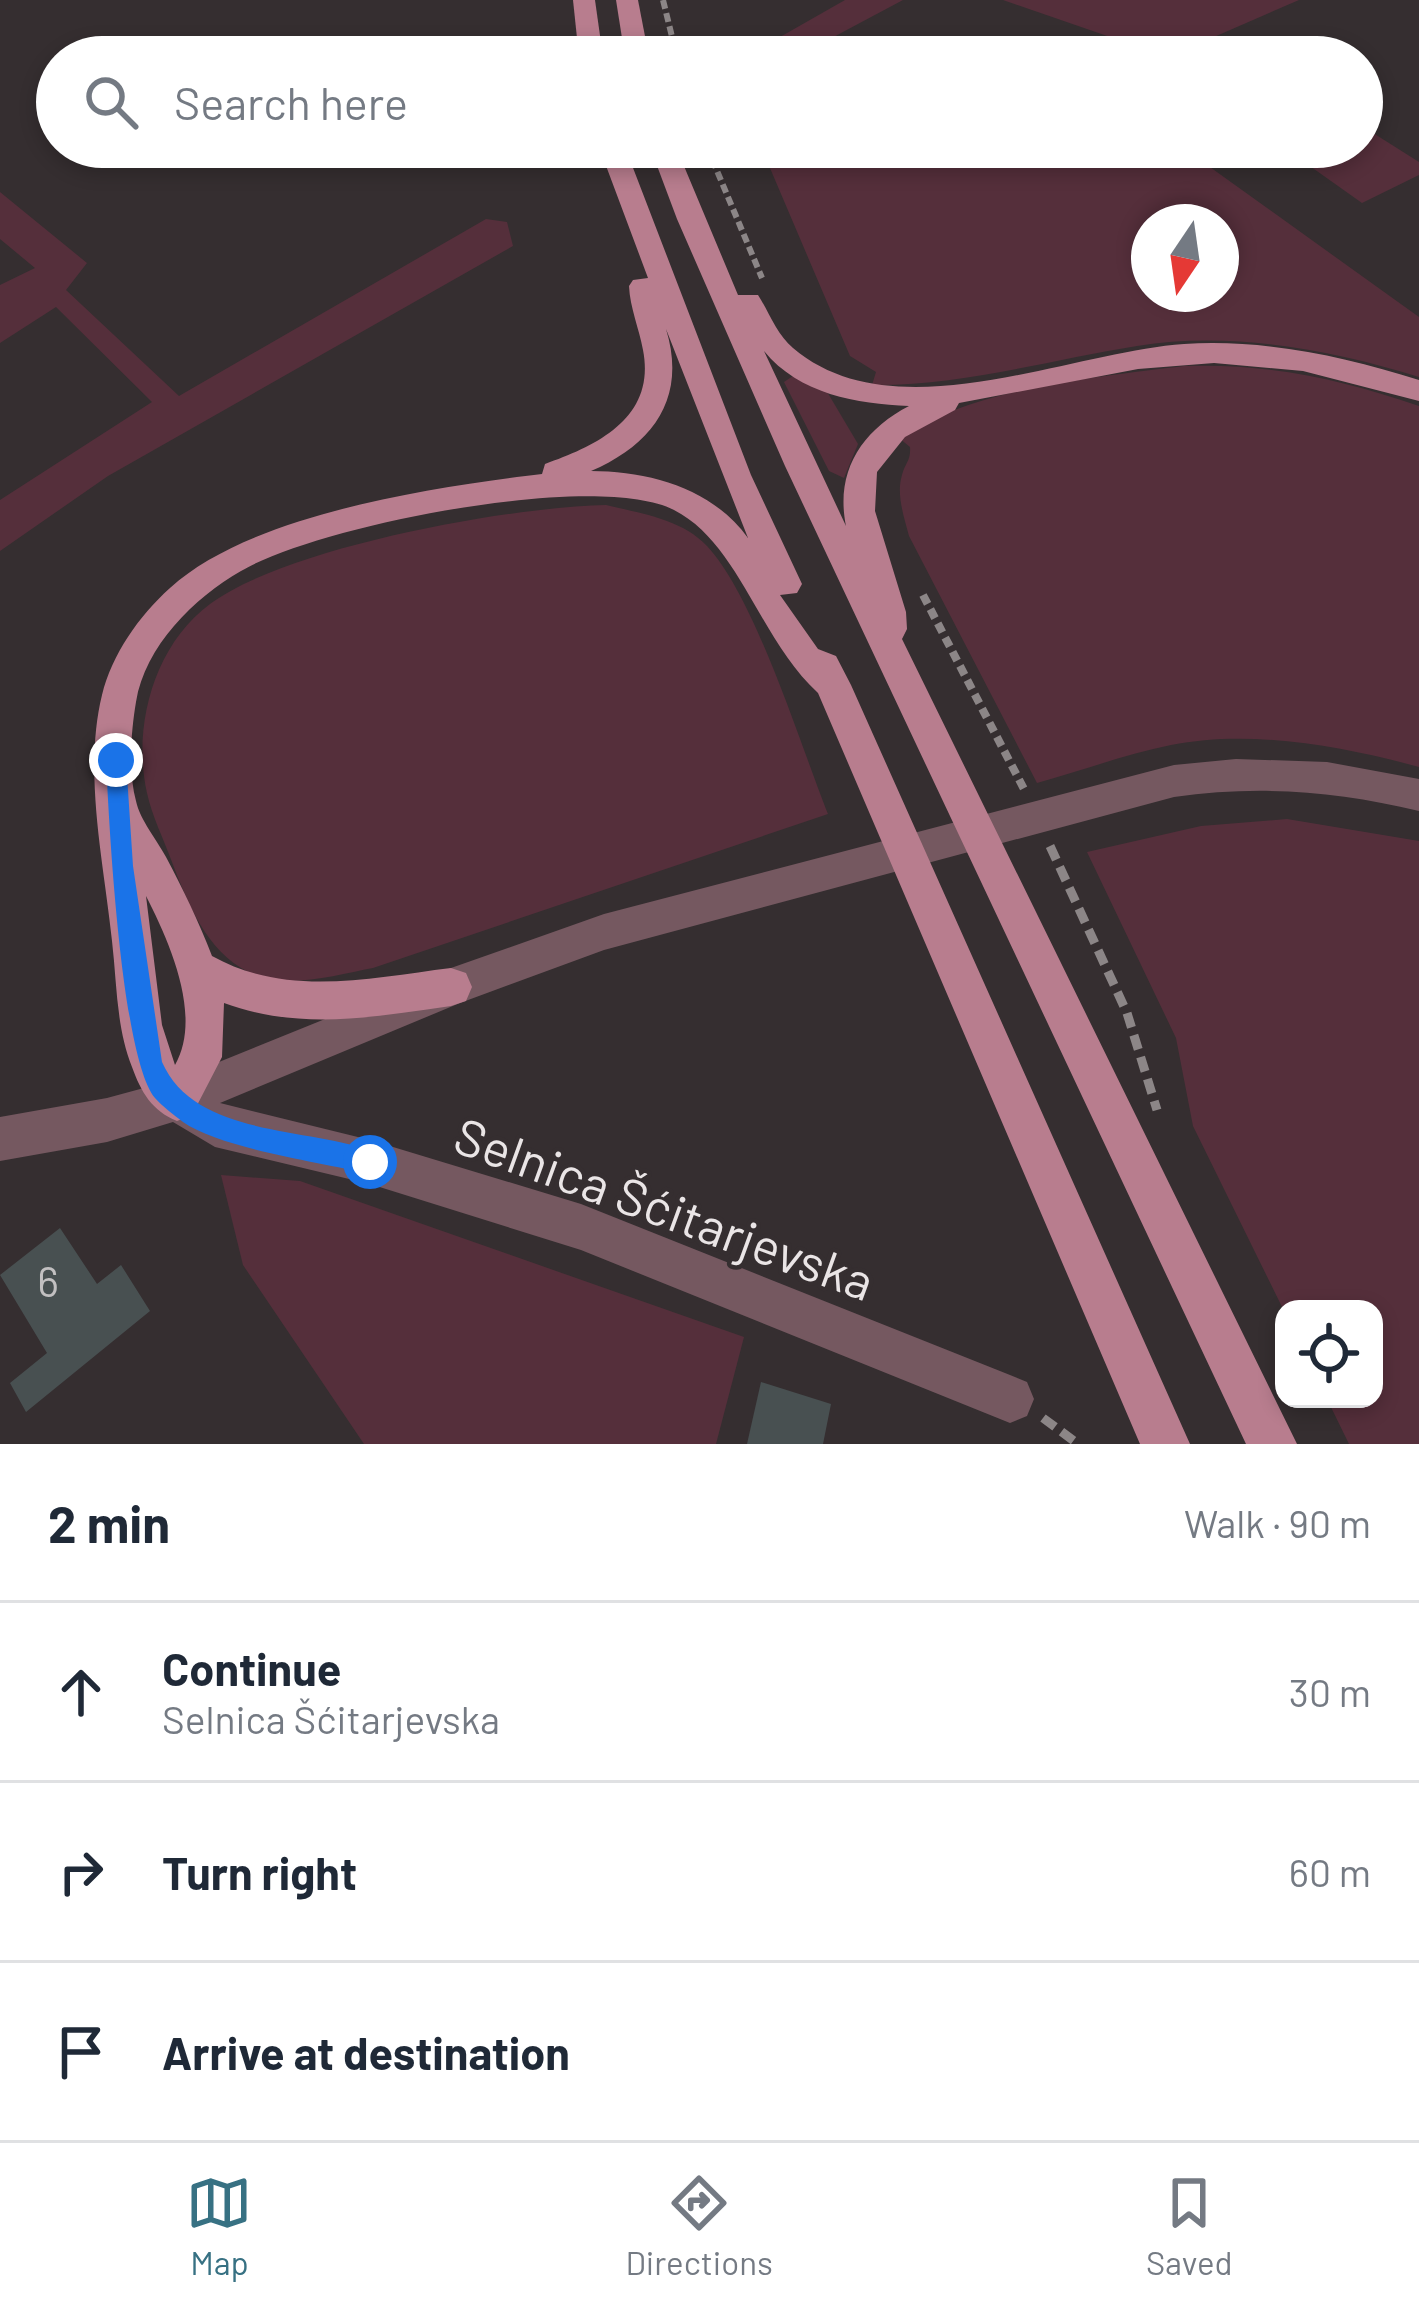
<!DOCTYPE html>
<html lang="en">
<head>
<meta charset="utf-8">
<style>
  :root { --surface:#fff; --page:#f6f6f7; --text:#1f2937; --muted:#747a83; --line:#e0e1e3; --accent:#377183 }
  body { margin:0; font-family:Barlow,sans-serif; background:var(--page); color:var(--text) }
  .controls { position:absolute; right:36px; bottom:36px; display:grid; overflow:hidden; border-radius:24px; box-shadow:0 6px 18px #0003 }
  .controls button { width:108px; height:108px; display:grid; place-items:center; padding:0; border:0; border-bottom:3px solid var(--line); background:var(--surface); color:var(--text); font:60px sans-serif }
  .compass { position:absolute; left:1131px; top:204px; width:108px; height:108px; border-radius:50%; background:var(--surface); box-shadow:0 6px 18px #0003; rotate:193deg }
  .stop { position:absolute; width:36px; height:36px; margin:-27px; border:9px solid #1a73e8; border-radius:50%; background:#fff }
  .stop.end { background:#1a73e8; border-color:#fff; box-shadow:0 3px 12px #0008 }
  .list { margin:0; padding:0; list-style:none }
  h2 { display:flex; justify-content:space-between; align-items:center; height:156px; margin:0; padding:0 48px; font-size:51px }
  h2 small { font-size:39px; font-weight:400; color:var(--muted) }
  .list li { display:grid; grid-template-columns:78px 1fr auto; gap:36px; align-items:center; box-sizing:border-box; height:180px; padding:0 48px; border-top:3px solid var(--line) }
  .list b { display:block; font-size:45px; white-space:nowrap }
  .list p { margin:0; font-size:39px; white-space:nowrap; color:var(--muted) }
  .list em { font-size:39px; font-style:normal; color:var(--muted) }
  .icon { flex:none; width:66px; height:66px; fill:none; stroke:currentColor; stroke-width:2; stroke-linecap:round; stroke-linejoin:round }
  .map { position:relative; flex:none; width:1419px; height:1444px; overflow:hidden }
  .search { position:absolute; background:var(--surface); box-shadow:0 6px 18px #0003; left:36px; right:36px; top:36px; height:132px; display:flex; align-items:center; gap:30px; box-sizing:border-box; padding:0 42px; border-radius:66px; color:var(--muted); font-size:45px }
  .sheet { height:696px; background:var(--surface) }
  nav { display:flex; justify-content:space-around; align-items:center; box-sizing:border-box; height:168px; border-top:3px solid var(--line); background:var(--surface); font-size:33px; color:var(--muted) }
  nav a { display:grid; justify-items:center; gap:6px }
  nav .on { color:var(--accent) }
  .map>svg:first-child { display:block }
  .green { fill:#552f3b; fill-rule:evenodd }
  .building { fill:#485051 }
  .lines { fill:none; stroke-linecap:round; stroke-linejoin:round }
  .path-far2 { stroke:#8c8687; stroke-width:6; stroke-dasharray:9 4.5; stroke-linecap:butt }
  .path-far1 { stroke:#8c8687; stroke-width:8; stroke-dasharray:10 6; stroke-linecap:butt }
  .path { stroke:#8c8687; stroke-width:9; stroke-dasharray:15 8; stroke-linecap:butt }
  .minor { fill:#755860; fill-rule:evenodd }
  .major { fill:#b87d8e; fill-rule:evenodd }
  .route { fill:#1a73e8 }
  .labels { text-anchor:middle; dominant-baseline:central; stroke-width:9; stroke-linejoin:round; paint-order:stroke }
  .near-number-label { font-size:42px; fill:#c2c0c1 }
  .near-street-label { font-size:51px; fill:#eae5e6; stroke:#352e30 }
</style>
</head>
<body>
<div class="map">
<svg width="1419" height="1444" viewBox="0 0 1419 1444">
  <rect width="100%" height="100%" fill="#352e30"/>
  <!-- green -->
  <g class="green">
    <polygon points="845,0 903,0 796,57 745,57"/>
    <polygon points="1003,0 1299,0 1168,57"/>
    <polygon points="1362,126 1419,162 1419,175 1362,203 1283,147 1362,147"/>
    <path d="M761,147H1182L1419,317V377C1329,349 1230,331 1137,346C1048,360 963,386 872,385L876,372L850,356ZM1149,222H1221V294H1149Z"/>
    <polygon points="0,192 87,263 66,290 179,396 486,219 507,222 513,246 108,476 0,551 0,500 152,402 56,307 0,343 0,285 35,268 0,239"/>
    <path d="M1184,366C1267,363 1341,379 1419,406V767C1342,746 1250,729 1171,745C1126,754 1081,771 1037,783L909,536C904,517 896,494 902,475C905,463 911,461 910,447L899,438C972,388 1097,377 1184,366Z"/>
    <polygon points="793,376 826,390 858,444 844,478 829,471 784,382"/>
    <path d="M606,505C639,513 682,519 707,546C755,597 800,744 828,814L373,968C336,975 283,991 248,972C206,950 188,904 172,862C164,840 152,816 147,793C132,727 154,645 210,604C287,547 509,507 606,505Z"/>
    <polygon points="1287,819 1419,841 1419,1444 1349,1444 1327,1399 1374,1399 1374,1309 1284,1311 1193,1126 1176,1038 1087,852 1201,826"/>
    <polygon points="221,1175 300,1181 744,1337 716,1444 364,1444 243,1265"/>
  </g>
  <!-- building -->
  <g class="building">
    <polygon points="60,1228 97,1284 121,1265 150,1311 26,1412 10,1383 47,1353 0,1275"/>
    <polygon points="761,1382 831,1404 823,1444 747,1444"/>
  </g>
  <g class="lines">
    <!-- path-far2 -->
    <g class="path-far2">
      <polyline points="663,0 677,57"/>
      <polyline points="707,147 762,278"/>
    </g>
    <!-- path-far1 -->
    <polyline class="path-far1" points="923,595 1024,789"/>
    <!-- path -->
    <g class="path">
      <polyline points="1050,846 1127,1013 1157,1110"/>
      <polyline points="1043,1418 1078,1444"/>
    </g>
    <!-- minor -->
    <path class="minor" d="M1236,759L1327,762L1419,779V811C1337,791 1258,785 1174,797L604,950L460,1003L220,1103L370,1140L581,1204L1010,1375L1027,1382L1034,1399L1027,1416L1010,1423L581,1250L370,1184L215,1147L173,1122L107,1142L0,1161V1117L107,1098L177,1079L451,968L604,914L1174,765Z"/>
    <!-- major -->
    <g class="major">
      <polygon points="573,0 595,0 603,57 579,57"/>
      <polygon points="616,0 638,0 649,57 625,57"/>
      <path d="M599,147H625L751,475L802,584L797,593L780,595L818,649L836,656L851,685L1190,1444H1140L818,693C759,639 739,543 674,510C595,470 317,526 241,571C194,598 145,646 136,702C131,731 128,772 136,801C140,820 157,840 166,857C183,889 199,922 212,956C287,998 370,978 451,968L466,973L472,987L466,1001L451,1006C373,1017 300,1031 224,1003L222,1057L192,1115L177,1121C152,1111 141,1092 132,1067C116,1027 117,983 112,941C104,863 83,773 102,695C112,654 139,616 170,588C251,514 433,487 542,474L545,464C599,445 656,417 643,350C639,328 630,308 629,286L633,280L648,278ZM666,329L748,538C713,489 650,471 591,471C654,444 687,397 666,329ZM146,896C169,941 203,1016 175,1065L162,1025Z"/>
      <path d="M650,147H676L738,295H758C769,312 777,335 793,348C894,434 1068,352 1184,344C1264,339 1344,356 1419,380V401L1303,371L1214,363L1138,369L959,403L955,410L905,437L877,472L875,511L906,612L907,629L902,639L1297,1444H1246L785,466L677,219ZM764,351C799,394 857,404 909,406C861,431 835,472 846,526Z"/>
    </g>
  </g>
  <!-- route -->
  <path class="route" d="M116,752L126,760L133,866L162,1062C196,1139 311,1126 378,1153V1170L370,1174C321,1162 222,1149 183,1122C174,1115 162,1106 155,1098C121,1057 109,822 106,760Z"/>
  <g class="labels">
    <!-- near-number labels -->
    <g class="near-number-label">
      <text x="48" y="1280">6</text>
    </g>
    <!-- near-street labels -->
    <g class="near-street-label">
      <text transform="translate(665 1207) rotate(20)">Selnica Šćitarjevska</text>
    </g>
  </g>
</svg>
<div class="controls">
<button><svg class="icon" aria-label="locate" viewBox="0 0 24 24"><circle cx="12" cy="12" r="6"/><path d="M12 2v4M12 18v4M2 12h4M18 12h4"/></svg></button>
</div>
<svg class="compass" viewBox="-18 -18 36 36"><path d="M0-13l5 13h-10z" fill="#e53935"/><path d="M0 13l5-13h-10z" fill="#747a83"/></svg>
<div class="stop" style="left:370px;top:1162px"></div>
<div class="stop end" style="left:116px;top:760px"></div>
<div class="search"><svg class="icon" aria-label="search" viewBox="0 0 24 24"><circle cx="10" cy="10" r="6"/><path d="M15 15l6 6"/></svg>Search here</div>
</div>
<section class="sheet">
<h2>2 min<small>Walk · 90 m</small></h2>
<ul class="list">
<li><svg class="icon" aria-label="ahead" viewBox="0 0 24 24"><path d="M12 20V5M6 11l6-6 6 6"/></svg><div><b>Continue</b><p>Selnica Šćitarjevska</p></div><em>30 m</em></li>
<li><svg class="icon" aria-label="right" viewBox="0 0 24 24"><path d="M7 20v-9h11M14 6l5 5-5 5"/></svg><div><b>Turn right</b></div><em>60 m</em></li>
<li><svg class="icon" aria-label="arrive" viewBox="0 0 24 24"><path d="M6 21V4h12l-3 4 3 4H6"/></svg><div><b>Arrive at destination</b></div></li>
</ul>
</section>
<nav>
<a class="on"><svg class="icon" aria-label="map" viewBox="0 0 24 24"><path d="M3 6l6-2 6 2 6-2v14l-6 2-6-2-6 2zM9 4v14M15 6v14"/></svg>Map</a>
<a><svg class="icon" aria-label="directions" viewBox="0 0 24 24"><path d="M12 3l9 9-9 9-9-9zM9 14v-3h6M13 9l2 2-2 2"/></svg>Directions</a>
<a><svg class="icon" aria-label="saved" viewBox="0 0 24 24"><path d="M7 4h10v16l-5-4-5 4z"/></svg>Saved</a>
</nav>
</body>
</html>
